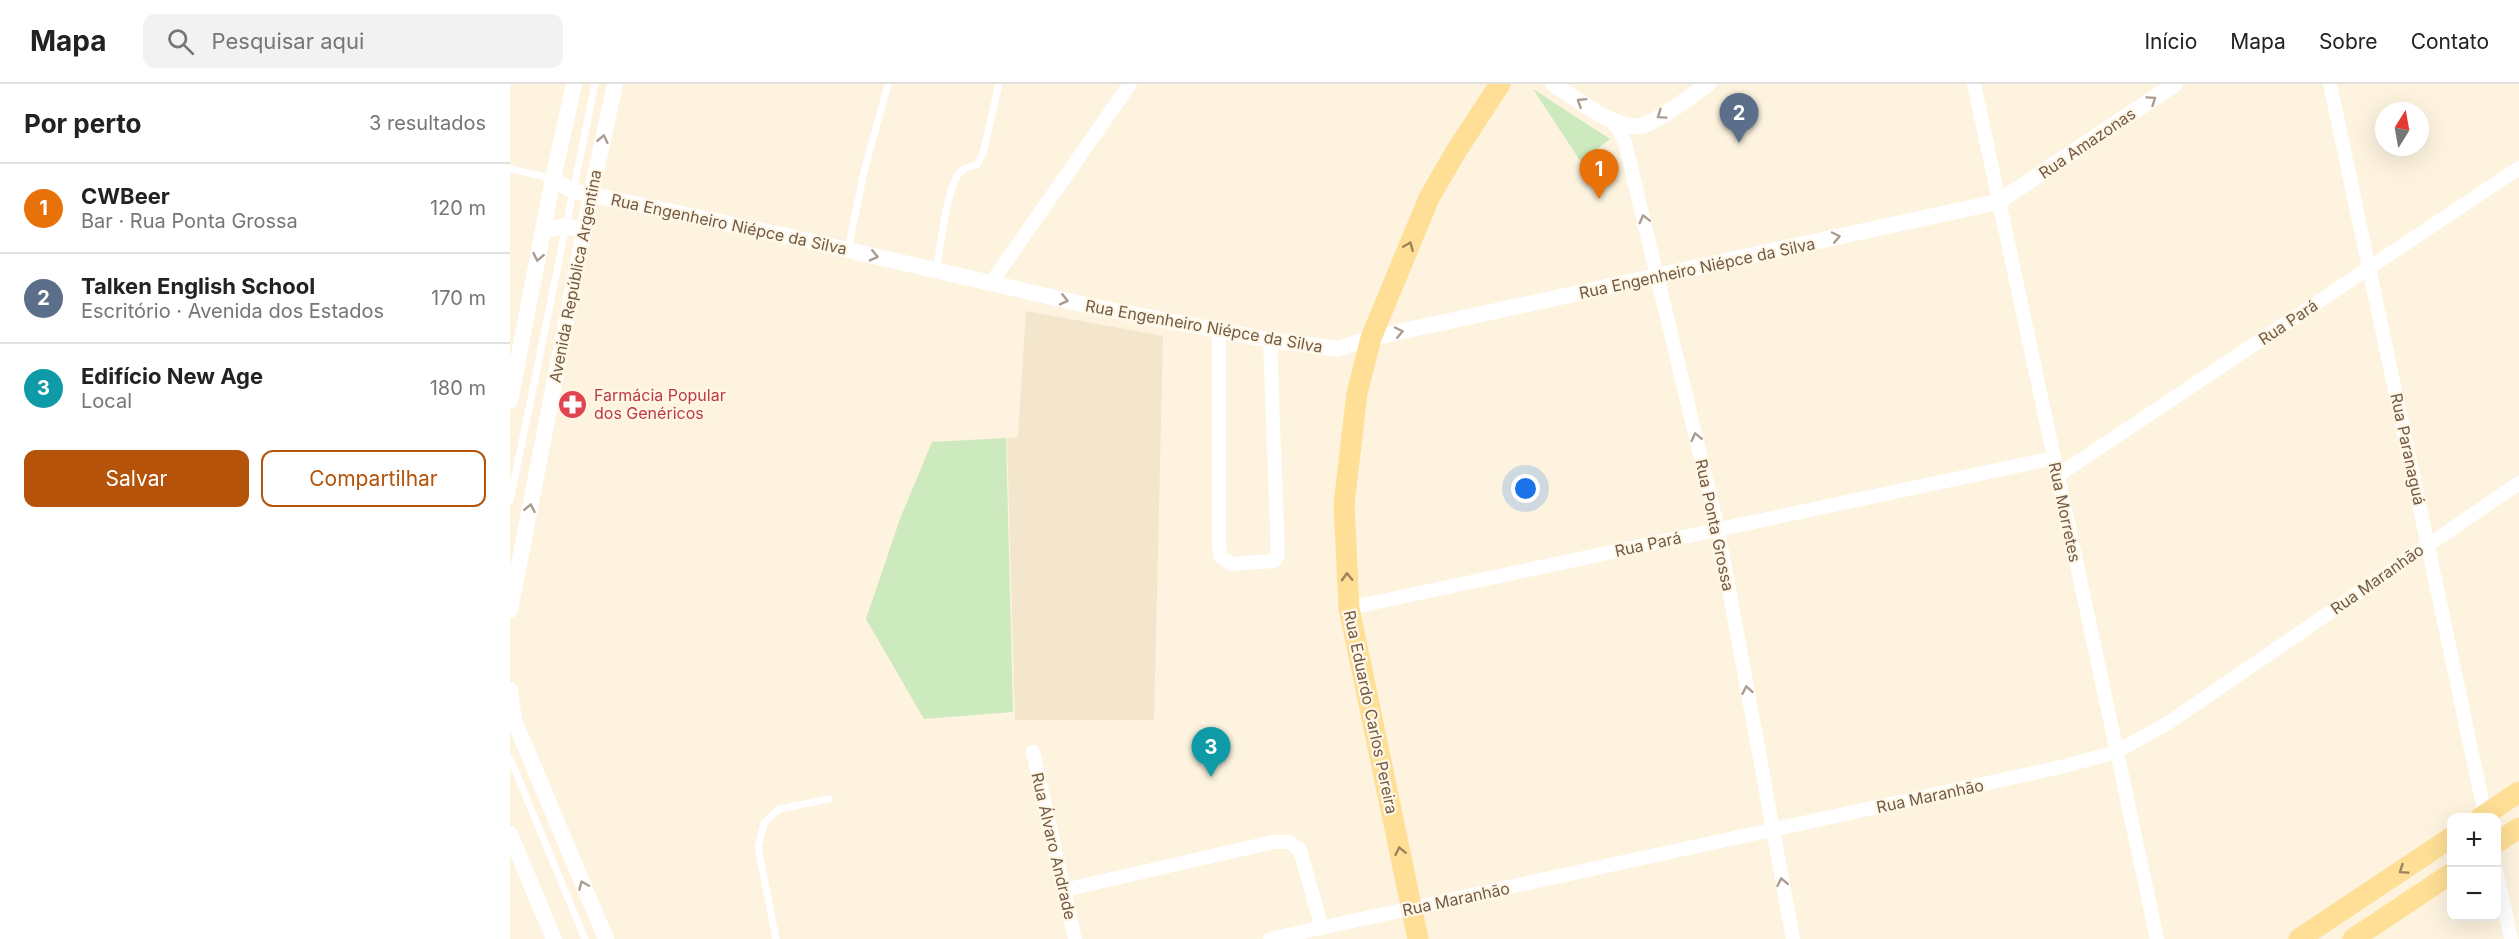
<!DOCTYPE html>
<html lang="pt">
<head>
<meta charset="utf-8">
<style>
  :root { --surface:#fff; --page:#f2f2f2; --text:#222; --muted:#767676; --line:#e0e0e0; --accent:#b45309 }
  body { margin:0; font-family:Inter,sans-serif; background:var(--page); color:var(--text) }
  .controls { position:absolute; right:18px; bottom:18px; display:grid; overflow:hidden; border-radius:12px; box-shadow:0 6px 24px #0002 }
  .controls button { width:54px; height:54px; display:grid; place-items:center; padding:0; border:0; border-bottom:2px solid var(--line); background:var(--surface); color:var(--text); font:30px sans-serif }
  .compass { position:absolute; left:1865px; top:18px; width:54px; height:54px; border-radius:50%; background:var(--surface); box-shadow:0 6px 24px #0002; rotate:11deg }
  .you { position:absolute; left:1016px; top:405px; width:21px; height:21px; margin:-15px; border:4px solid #fff; border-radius:50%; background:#1a73e8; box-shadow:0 0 0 9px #1a73e833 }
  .badge { display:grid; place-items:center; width:39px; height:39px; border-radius:50%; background:var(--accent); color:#fff; font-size:20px; font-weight:700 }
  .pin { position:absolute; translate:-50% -50px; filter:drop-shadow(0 2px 3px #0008) }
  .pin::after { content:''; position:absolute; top:32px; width:21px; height:18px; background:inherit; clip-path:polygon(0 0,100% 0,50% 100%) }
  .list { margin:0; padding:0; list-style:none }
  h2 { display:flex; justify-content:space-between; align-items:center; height:78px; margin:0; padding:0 24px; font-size:26px }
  h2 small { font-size:20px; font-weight:400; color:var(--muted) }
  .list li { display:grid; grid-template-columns:39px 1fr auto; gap:18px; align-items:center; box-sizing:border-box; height:90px; padding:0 24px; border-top:2px solid var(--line) }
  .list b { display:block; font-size:22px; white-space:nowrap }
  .list p { margin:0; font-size:20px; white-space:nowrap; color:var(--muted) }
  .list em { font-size:20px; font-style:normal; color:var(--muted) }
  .actions { display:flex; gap:12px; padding:18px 24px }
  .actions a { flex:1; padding:14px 0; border:2px solid var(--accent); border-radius:12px; text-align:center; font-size:21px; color:var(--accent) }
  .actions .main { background:var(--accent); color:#fff }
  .icon { flex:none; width:33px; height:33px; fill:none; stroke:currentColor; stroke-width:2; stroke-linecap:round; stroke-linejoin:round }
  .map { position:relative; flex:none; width:2009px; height:855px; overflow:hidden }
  header { display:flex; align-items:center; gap:36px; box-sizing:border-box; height:84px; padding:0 30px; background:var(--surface); border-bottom:2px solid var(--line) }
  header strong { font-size:28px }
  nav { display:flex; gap:33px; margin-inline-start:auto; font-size:21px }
  .search { width:420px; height:54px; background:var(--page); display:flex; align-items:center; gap:15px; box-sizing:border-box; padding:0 21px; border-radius:12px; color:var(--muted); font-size:22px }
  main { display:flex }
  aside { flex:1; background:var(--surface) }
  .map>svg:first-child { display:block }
  .residential { fill:#f4e6cd }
  .green { fill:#cceabe }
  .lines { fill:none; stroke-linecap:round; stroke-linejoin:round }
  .service { stroke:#fff; stroke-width:7 }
  .minor { stroke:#fff; stroke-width:14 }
  .tertiary { stroke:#fff; stroke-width:16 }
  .primary { stroke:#fedf95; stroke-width:21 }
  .oneway { stroke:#ab9c90 }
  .oneway2 { stroke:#9d825e }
  .labels { text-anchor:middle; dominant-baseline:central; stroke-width:4.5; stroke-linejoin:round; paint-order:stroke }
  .street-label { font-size:16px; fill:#735a46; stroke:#fff7e6 }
  .health-label { font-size:16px; fill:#be3a42; stroke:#fff7e6; text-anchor:start }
</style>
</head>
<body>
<header>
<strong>Mapa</strong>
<div class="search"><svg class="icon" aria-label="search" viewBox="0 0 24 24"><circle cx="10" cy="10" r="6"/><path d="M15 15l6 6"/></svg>Pesquisar aqui</div>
<nav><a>Início</a><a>Mapa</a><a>Sobre</a><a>Contato</a></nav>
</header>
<main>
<aside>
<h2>Por perto<small>3 resultados</small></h2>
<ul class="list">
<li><span class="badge" style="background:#e8710a">1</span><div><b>CWBeer</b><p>Bar · Rua Ponta Grossa</p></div><em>120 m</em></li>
<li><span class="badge" style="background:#5c6f8a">2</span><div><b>Talken English School</b><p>Escritório · Avenida dos Estados</p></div><em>170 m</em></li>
<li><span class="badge" style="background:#0f9aa8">3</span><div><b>Edifício New Age</b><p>Local</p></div><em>180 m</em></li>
</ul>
<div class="actions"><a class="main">Salvar</a><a>Compartilhar</a></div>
</aside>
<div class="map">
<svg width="2009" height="855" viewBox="0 0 2009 855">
  <rect width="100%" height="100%" fill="#fdf3df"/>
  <!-- residential -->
  <polygon class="residential" points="516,227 653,252 644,636 505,636 497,354 508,353"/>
  <!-- green -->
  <g class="green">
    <polygon points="1023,5 1100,55 1071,78"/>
    <polygon points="496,354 503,628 414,635 356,535 390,435 422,358"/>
  </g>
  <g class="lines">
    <!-- service -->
    <g class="service">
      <polyline points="0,85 41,94"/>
      <polyline points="338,166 354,88 378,0"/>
      <path d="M426,186C431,161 435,114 447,92C452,84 459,83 467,81L473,69L489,0"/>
      <polyline points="0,417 85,0"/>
      <polyline points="0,674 75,855"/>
      <polyline points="266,855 248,763 254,739 269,725 319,715"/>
    </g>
    <!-- minor -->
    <g class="minor">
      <polyline points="1464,0 1647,855"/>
      <polyline points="1820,0 1975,731"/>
      <polyline points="1100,35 1109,46 1115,59 1208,445 1283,855"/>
      <polyline points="481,199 620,0"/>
      <polyline points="709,245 709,460 710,472 721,480 764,477 768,472 760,256"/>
      <polyline points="1547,392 2009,84"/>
      <polyline points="839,524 1544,374"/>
      <polyline points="523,668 565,855"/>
      <polyline points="1986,786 2001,855"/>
      <polyline points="554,806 763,758 779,758 790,766 812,844"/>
      <polyline points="760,855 1551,683 1606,668 1658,639 2009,399"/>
    </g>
    <!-- tertiary -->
    <g class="tertiary">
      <path d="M1043,0C1066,14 1107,49 1134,41C1154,34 1180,12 1198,0"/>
      <polyline points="43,95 63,107 290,155 589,224 760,256 828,265 861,254 1488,118 1665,0"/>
      <polyline points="33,146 55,142 74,146"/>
      <polyline points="0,317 43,95 64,0"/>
      <polyline points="0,526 81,111 105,0"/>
      <polyline points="0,606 4,636 96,855"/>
      <polyline points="0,750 44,855"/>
    </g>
    <!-- primary -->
    <g class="primary">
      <polyline points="1970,734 2009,708"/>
      <polyline points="1986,759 2009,744"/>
      <polyline points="908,855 839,524 834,420 847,309 861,254 919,114 945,69 990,0"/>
      <polyline points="1789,855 1942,753"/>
      <polyline points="1843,855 1942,789"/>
    </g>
  </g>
  <!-- one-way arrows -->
  <defs><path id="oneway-chevron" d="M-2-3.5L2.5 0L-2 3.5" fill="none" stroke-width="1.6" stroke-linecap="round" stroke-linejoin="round" transform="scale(1.5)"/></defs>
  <g class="oneway">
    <use href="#oneway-chevron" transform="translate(1642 16) rotate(-34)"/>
    <use href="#oneway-chevron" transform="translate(1071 18) rotate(-148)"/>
    <use href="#oneway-chevron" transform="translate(1151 31) rotate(146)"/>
    <use href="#oneway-chevron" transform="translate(93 55) rotate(-78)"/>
    <use href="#oneway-chevron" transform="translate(1134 135) rotate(-104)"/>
    <use href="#oneway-chevron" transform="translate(1326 153) rotate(-12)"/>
    <use href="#oneway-chevron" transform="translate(364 172) rotate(13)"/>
    <use href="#oneway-chevron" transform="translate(28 173) rotate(101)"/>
    <use href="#oneway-chevron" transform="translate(554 216) rotate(13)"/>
    <use href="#oneway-chevron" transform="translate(889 248) rotate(-12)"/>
    <use href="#oneway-chevron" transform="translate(1186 353) rotate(-103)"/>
    <use href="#oneway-chevron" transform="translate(20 424) rotate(-79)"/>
    <use href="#oneway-chevron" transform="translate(1237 606) rotate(-100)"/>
    <use href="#oneway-chevron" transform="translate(1272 798) rotate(-101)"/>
    <use href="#oneway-chevron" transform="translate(73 801) rotate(-113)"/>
  </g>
  <g class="oneway2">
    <use href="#oneway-chevron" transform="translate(899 162) rotate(-67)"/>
    <use href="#oneway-chevron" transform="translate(837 493) rotate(-92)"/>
    <use href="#oneway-chevron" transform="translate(890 767) rotate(-102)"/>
    <use href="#oneway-chevron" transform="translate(1893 786) rotate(146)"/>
  </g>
  <!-- icons -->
  <defs>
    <symbol id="pharmacy-disc" viewBox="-11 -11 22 22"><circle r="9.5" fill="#e0444e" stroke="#fff7e6"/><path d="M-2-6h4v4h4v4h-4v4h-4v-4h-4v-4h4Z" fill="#fff"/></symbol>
  </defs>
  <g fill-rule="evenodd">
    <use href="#pharmacy-disc" x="46" y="304" width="33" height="33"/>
  </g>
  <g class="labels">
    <!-- street labels -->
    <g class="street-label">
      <text transform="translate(1577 59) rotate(-34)">Rua Amazonas</text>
      <text transform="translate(219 140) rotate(12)">Rua Engenheiro Niépce da Silva</text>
      <text transform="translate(1187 184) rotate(-12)">Rua Engenheiro Niépce da Silva</text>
      <text transform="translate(65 192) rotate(-79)">Avenida República Argentina</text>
      <text transform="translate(1778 238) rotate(-34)">Rua Pará</text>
      <text transform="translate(694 242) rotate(10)">Rua Engenheiro Niépce da Silva</text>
      <text transform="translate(1898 365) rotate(78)">Rua Paranaguá</text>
      <text transform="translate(1555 428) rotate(78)">Rua Morretes</text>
      <text transform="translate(1205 441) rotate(78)">Rua Ponta Grossa</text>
      <text transform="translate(1138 460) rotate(-12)">Rua Pará</text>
      <text transform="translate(1867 495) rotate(-35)">Rua Maranhão</text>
      <text transform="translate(861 628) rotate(78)">Rua Eduardo Carlos Pereira</text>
      <text transform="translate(1420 712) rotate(-12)">Rua Maranhão</text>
      <text transform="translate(544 762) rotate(77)">Rua Álvaro Andrade</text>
      <text transform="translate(946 815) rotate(-12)">Rua Maranhão</text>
    </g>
    <!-- health labels -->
    <g class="health-label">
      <text x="84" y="311">Farmácia Popular<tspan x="84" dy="18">dos Genéricos</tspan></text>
    </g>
  </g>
</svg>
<div class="controls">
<button>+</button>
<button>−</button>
</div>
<svg class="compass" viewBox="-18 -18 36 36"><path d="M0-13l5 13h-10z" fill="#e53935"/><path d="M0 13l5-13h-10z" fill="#767676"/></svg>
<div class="you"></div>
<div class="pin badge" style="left:1089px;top:115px;background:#e8710a">1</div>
<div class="pin badge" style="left:1229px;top:59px;background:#5c6f8a">2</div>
<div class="pin badge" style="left:701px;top:693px;background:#0f9aa8">3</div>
</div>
</main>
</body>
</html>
